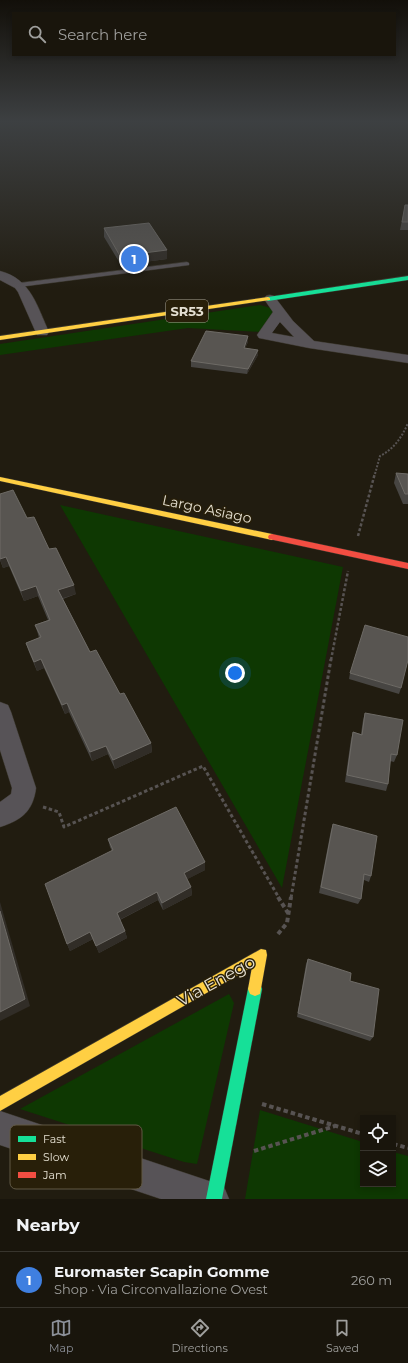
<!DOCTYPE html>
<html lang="en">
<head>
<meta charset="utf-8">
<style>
  :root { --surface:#19150c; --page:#26221a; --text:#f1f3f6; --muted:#9f9f9d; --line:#37342d; --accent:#8c9099 }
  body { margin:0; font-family:Montserrat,sans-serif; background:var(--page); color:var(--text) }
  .controls { position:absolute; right:12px; bottom:12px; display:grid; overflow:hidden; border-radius:0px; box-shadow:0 2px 6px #0003 }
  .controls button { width:36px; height:36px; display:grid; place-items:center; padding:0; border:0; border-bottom:1px solid var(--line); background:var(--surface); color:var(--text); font:20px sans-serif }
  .you { position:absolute; left:235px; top:673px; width:14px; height:14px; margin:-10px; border:3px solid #fff; border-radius:50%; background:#1a73e8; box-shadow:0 0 0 6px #1a73e833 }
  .badge { display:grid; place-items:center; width:26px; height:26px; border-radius:50%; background:var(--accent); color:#fff; font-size:13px; font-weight:700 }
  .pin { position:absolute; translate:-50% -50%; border:2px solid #fff; box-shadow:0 1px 4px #0006 }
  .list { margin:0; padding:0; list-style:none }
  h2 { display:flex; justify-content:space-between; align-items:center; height:52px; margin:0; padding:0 16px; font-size:17px }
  h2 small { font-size:13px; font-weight:400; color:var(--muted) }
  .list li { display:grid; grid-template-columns:26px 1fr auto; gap:12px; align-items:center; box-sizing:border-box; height:56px; padding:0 16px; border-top:1px solid var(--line) }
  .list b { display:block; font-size:15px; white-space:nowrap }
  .list p { margin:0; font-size:13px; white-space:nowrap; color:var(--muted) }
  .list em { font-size:13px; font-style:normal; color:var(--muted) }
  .icon { flex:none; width:22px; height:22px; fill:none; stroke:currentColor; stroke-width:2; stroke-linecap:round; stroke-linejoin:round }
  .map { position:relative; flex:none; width:408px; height:1199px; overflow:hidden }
  .search { position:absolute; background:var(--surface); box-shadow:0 2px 6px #0003; left:12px; right:12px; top:12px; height:44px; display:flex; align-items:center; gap:10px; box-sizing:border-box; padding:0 14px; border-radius:0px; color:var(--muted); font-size:15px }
  .sheet { height:108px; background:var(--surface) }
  nav { display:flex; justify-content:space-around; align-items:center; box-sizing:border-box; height:56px; border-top:1px solid var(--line); background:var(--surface); font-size:11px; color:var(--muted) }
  nav a { display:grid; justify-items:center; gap:2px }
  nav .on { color:var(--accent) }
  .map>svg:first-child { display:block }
  .green { fill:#0e3802 }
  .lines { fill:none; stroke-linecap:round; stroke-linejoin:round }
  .lane-casing { stroke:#3b372d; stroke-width:1 }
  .street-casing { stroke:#3b372d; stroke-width:1 }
  .fast-casing { stroke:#3b372d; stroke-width:1 }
  .slow-casing { stroke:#3b372d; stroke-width:1 }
  .jam-casing { stroke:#3b372d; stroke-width:1 }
  .path-far3 { stroke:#575352; stroke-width:2; stroke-dasharray:2 1.5; stroke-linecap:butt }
  .path-far2 { stroke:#575352; stroke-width:2.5; stroke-dasharray:3 2; stroke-linecap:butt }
  .path-far1 { stroke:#575352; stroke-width:3; stroke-dasharray:3.5 2.5; stroke-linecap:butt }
  .path { stroke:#575352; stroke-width:4; stroke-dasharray:4.5 3; stroke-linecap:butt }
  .lane { fill:#575357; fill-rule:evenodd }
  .street { fill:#575357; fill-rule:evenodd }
  .fast { fill:#16e098; fill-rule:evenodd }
  .slow { fill:#ffcf43; fill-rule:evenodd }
  .jam { fill:#f24e42; fill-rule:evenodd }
  .wall { fill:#474542 }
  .shaded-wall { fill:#312d27 }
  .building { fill:#585551; stroke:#6e6b66 }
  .labels { text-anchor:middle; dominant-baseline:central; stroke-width:3; stroke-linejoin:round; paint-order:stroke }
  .shield { fill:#281f09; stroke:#aca696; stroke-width:1 }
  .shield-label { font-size:13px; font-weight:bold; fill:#e5e0d2 }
  .street-label { font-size:14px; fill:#e5e0d2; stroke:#281f09 }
  .near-street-label { font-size:17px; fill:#e5e0d2; stroke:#281f09 }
  .key { fill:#281f09; stroke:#615945; stroke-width:1 }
  .key-label { font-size:11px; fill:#e5e0d2 }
</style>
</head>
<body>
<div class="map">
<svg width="408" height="1199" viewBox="0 0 408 1199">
  <rect width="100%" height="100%" fill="#211c10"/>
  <!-- green -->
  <g class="green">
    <polygon points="260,305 274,309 273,318 261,332 188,328 0,355 0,344"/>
    <polygon points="60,505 343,567 282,888"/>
    <polygon points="229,994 234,1003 197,1164 184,1162 20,1109"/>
    <polygon points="260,1110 363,1142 363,1184 393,1184 393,1152 408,1156 408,1199 245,1199"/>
  </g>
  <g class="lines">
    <defs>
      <polygon id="lane" points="187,262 189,263 189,265 19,287 16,285 19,283"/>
      <g id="street">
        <path d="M0,271C31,279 37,306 49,332L47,335H37L18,292L15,288L0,280Z"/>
        <path d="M270,295L274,296L293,321L314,341L408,355V363L309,348L259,338L257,335L273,312L264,299L266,296ZM280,322L294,337L272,333Z"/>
        <path d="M0,702L8,705L11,712L36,788C33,811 22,820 0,827V802L11,794L12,788L0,750Z"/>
        <polygon points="0,1111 212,1182 224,1187 229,1199 161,1199 0,1145"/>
      </g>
      <g id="fast">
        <polygon points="403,121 408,121 408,123"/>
        <polygon points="408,276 408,280 268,301 265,299 268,297"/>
        <polygon points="255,982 260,984 262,989 222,1199 206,1199 248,989 250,984"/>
      </g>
      <g id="slow">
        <polygon points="268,297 270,298 270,300 0,340 0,336"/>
        <polygon points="0,477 272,534 276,537 272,540 0,481"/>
        <polygon points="261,949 266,950 267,955 260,994 255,996 250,994 248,989 252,967 0,1111 0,1096"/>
      </g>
      <polygon id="jam" points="272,534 408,563 408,569 269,539 268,537 269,535"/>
    </defs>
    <!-- lane casing -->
    <use href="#lane" class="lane-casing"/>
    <!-- street casing -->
    <use href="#street" class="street-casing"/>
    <!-- fast casing -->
    <use href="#fast" class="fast-casing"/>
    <!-- slow casing -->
    <use href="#slow" class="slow-casing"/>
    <!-- jam casing -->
    <use href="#jam" class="jam-casing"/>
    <!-- path-far3 -->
    <path class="path-far3" d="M375,474L380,456C394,449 402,437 408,423"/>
    <!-- path-far2 -->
    <g class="path-far2">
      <polyline points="358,536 375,473"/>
      <polyline points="331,660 348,571"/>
    </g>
    <!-- path-far1 -->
    <g class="path-far1">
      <polyline points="43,807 59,812 64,827 203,766 279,898"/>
      <polyline points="291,898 331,659"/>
    </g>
    <!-- path -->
    <g class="path">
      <polyline points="278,897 288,913"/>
      <polyline points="278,934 287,923 291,897"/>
      <polyline points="262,1104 363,1134"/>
      <polyline points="393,1144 408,1148"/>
      <polyline points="254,1151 335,1126"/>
    </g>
    <!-- lane -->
    <use href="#lane" class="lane"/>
    <!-- street -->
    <use href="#street" class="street"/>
    <!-- fast -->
    <use href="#fast" class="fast"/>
    <!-- slow -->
    <use href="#slow" class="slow"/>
    <!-- jam -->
    <use href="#jam" class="jam"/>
  </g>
  <!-- wall -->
  <g class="wall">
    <polygon points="405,205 408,205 408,230 400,230"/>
    <polygon points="104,228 167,259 121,265 104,237"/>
    <polygon points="248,336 248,342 245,348 258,350 258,355 247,374 191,367 191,361"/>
    <polygon points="396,473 408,474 408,504 403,504 394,483"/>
    <polygon points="0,494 27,518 49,549 76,594 63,599 90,652 120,694 151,743 152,752 115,769 108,754 92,761 69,712 65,714 44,668 37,671 29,652 26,643 39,638 38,634 35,625 48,620 38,596 24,601 9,566 3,568 0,560"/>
    <polygon points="350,673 401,688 399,694 349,679"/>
    <polygon points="365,713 397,755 394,762 390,761 388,784 386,791 345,782 351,739 353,732 361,734 363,720"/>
    <polygon points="333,824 371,876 369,882 364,880 361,899 358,904 319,893 331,830"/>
    <polygon points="108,839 205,862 205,870 187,879 191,887 192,895 163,910 158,900 120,920 125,931 127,938 99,953 93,939 70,951 67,944 112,851 110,847"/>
    <polygon points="308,959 350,981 373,1037 370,1041 297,1017 306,964"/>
  </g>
  <!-- shaded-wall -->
  <g class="shaded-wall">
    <polygon points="167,250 167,259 121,265 120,256"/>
    <polygon points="248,336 248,342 243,353 244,348"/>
    <polygon points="258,350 258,355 247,374 248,369"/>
    <polygon points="6,557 9,566 3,568 0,559"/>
    <polygon points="74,585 76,594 60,599 58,590"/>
    <polygon points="36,586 38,596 24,601 21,591"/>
    <polygon points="41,659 44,668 37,671 34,662"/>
    <polygon points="67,703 69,712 65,714 62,705"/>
    <polygon points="151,743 152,752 115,769 113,760"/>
    <polygon points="106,746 108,754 92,761 90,752"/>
    <polygon points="205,862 205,870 184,881 184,873"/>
    <polygon points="191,887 192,895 163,910 162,903"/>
    <polygon points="157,892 158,900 119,920 117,913"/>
    <polygon points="0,902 30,1006 0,1021"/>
    <polygon points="125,931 127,938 99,953 96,946"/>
    <polygon points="90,932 93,939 70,951 67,944"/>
  </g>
  <!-- building -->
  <g class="building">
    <polygon points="405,205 408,205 408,222 402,222"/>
    <polygon points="149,223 167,250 120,256 104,228"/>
    <polygon points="206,331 248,336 244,348 258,350 248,369 191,361"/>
    <polygon points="396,473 408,474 408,494 405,494"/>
    <polygon points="13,490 27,518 34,517 49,549 56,548 74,585 58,590 90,652 96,650 120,694 124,693 151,743 113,760 106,746 90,752 67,703 62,705 41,659 34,662 26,643 41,637 35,625 50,620 36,586 21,591 6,557 0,559 0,494"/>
    <polygon points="365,625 408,637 408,660 401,688 350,673"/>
    <polygon points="365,713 403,720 397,755 391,754 388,784 347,775 353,732 362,735"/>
    <polygon points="176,807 205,862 184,873 191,887 162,903 157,892 117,913 125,931 96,946 90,932 67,944 45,884 113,850 108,839"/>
    <polygon points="333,824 377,836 371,876 364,874 361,899 321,887"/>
    <polygon points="0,911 25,999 0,1012"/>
    <polygon points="308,959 351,973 350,981 379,989 373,1037 298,1013"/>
  </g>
  <!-- sky -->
  <linearGradient id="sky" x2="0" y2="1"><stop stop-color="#120f09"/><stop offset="0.42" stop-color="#3d4042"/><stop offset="1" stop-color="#3d4042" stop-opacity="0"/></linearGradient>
  <rect width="408" height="289" fill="url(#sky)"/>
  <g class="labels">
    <!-- shield labels -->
    <rect class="shield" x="166" y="300" width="42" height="22" rx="3"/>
    <g class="shield-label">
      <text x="187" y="311">SR53</text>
    </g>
    <!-- street labels -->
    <g class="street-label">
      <text transform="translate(207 509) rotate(12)">Largo Asiago</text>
    </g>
    <!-- near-street labels -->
    <g class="near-street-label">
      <text transform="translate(216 981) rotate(-29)">Via Enego</text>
    </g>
  </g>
  <!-- legend -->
  <rect x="10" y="1125" width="132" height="64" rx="6" class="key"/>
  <rect x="18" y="1136" width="18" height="6" fill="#16e098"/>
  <rect x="18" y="1154" width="18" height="6" fill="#ffcf43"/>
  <rect x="18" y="1172" width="18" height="6" fill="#f24e42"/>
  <g class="key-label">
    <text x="43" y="1143">Fast</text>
    <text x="43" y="1161">Slow</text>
    <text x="43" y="1179">Jam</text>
  </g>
</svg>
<div class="controls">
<button><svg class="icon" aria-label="locate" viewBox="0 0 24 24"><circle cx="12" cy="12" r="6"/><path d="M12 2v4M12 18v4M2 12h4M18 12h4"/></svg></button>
<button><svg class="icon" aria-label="layers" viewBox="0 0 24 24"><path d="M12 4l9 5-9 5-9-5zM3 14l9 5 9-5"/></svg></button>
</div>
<div class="you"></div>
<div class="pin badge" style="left:134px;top:259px;background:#3f7fe0">1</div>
<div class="search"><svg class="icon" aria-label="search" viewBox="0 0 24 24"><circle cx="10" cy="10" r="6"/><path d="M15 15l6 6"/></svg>Search here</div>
</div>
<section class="sheet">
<h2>Nearby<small></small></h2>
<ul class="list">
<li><span class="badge" style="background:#3f7fe0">1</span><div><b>Euromaster Scapin Gomme</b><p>Shop · Via Circonvallazione Ovest</p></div><em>260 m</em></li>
</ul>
</section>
<nav>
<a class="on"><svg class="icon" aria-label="map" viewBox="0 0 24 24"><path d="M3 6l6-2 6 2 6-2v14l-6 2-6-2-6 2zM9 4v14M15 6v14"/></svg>Map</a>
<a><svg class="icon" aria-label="directions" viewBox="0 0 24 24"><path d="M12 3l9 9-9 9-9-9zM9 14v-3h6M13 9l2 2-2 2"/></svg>Directions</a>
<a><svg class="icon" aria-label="saved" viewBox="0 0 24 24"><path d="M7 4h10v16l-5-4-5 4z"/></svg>Saved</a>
</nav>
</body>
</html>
